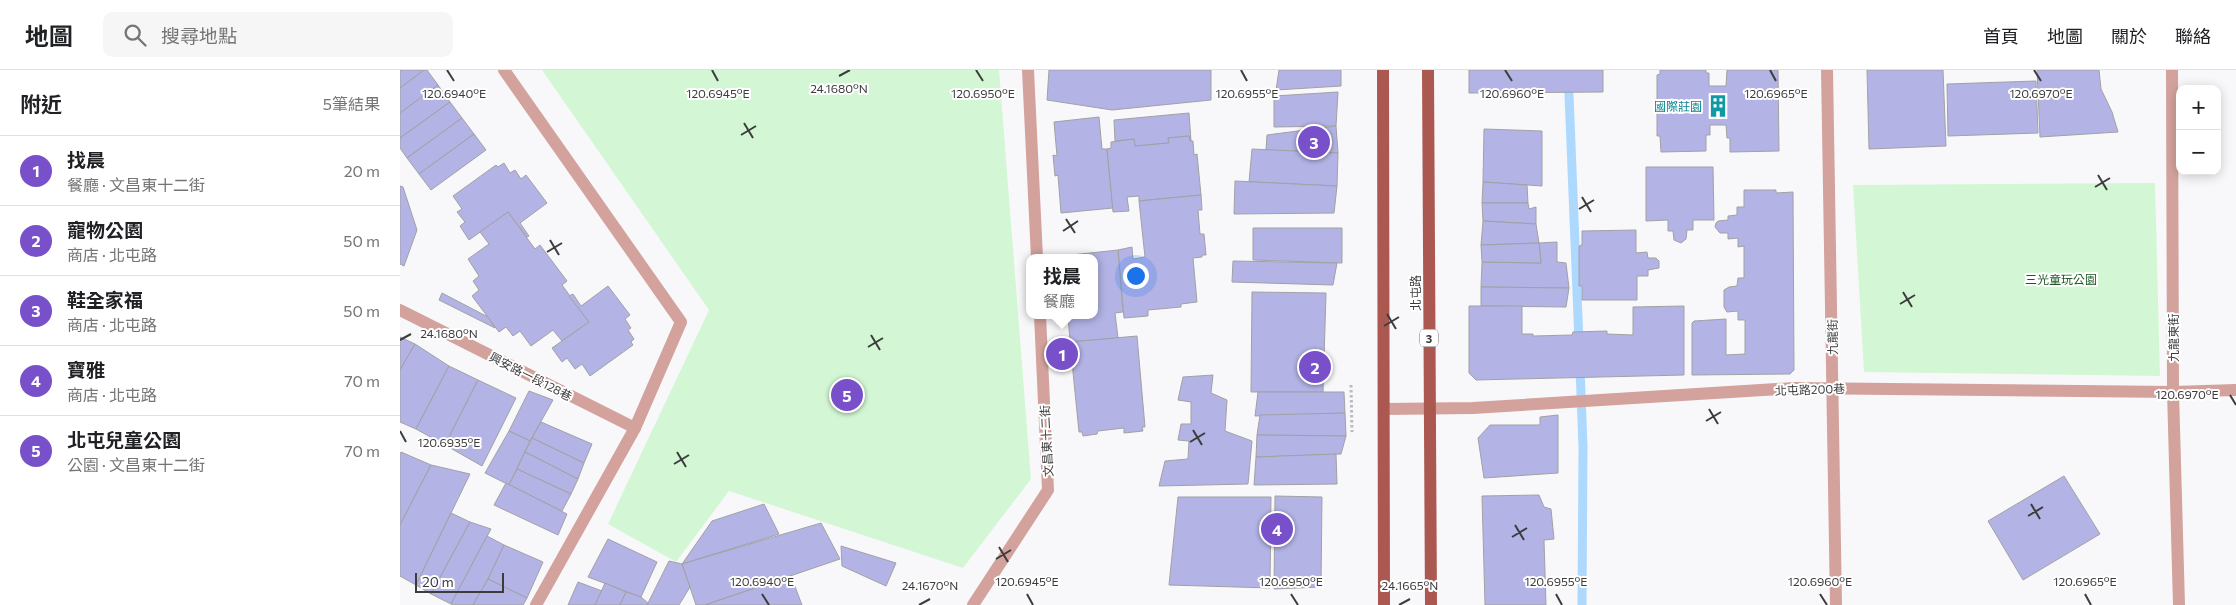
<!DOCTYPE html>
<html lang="zh-TW">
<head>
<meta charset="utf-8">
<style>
  :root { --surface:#fff; --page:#f6f6f6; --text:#202124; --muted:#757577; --line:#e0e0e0; --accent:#7750ca }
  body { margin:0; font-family:Commissioner,"Noto Sans TC",sans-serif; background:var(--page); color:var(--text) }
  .controls { position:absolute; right:15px; top:15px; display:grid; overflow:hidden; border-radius:10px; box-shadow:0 2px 12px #0003 }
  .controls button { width:45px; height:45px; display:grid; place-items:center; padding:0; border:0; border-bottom:1px solid var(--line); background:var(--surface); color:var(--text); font:25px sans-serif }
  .scale { position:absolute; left:15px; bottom:12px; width:89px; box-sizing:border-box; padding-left:5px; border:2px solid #3c3c3d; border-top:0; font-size:14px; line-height:18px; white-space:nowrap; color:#3c3c3d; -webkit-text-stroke:4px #fff; paint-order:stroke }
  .you { position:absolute; left:735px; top:205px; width:18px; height:18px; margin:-12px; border:4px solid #fff; border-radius:50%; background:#1a73e8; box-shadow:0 0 0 8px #1a73e833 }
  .badge { display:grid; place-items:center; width:32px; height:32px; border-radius:50%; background:var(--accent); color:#fff; font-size:16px; font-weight:700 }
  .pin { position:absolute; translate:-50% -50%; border:2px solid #fff; box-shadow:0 1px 5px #0006 }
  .popup { position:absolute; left:626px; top:184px; width:72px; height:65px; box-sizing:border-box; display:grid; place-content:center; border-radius:10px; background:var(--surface); filter:drop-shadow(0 1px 4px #0005); font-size:16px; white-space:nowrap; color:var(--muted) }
  .popup b { font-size:19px; color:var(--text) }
  .popup::after { content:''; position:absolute; left:50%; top:100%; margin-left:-10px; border:10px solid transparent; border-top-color:var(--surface) }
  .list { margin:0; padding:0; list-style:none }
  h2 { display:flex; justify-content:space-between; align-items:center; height:65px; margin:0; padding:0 20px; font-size:21px }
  h2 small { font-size:16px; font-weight:400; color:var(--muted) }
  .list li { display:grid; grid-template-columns:32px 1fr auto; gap:15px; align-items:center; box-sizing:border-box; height:70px; padding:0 20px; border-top:1px solid var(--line) }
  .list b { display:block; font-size:19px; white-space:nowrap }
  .list p { margin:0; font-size:16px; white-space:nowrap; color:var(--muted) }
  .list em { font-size:16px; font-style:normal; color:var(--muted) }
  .icon { flex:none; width:28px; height:28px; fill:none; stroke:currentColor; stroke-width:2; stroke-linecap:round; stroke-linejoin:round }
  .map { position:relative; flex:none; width:1836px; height:535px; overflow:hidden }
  header { display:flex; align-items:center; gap:30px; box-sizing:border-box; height:70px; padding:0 25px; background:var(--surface); border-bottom:1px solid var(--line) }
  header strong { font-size:24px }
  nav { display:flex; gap:28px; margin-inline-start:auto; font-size:18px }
  .search { width:350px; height:45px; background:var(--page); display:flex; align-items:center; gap:12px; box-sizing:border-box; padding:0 18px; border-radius:10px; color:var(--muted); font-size:19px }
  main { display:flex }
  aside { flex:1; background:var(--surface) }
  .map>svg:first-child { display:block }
  .green { fill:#d3f7d4 }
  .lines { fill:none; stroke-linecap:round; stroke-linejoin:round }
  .stream { stroke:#add9ff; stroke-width:9 }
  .building { fill:#b3b3e5; stroke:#a1a1a4 }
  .path { stroke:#bababd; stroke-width:3; stroke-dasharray:2.5 2.5; stroke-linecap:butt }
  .minor { stroke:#d3a29c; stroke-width:12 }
  .major { stroke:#ab5850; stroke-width:12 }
  .ticks { fill:none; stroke:#3c3c3d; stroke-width:2 }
  .labels { text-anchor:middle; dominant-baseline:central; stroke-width:4; stroke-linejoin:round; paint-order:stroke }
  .shield { fill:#fff; stroke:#767677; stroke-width:1 }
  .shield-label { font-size:11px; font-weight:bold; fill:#3c3c3d }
  .culture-label { font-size:12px; fill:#0d838f; stroke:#fff; text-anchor:end }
  .park-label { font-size:12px; fill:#1e5826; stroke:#fff }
  .street-label { font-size:12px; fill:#3c3c3d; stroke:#fff }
  .ticks-label { font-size:12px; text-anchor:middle; fill:#3c3c3d; stroke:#fff; stroke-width:4; stroke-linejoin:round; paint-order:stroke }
</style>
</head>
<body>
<header>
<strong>地圖</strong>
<div class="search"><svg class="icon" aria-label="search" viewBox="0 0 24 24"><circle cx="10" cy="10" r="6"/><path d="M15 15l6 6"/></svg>搜尋地點</div>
<nav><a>首頁</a><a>地圖</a><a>關於</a><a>聯絡</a></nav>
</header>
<main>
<aside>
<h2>附近<small>5筆結果</small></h2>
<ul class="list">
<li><span class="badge">1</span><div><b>找晨</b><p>餐廳 · 文昌東十二街</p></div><em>20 m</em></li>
<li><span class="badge">2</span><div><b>寵物公園</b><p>商店 · 北屯路</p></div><em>50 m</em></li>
<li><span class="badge">3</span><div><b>鞋全家福</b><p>商店 · 北屯路</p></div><em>50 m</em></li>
<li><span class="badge">4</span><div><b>寶雅</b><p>商店 · 北屯路</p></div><em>70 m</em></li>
<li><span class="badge">5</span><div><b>北屯兒童公園</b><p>公園 · 文昌東十二街</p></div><em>70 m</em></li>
</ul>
</aside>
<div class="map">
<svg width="1836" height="535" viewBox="0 0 1836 535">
  <rect width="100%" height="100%" fill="#f8f8fb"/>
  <!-- green -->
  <g class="green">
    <polygon points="142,0 599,0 631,409 563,498 329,421 276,492 208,454 309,240"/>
    <polygon points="1755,113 1760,306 1464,302 1453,115"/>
  </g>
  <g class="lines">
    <!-- stream -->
    <g class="stream">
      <polyline points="1168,0 1179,272"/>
      <polyline points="1180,298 1183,377 1182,535"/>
    </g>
  </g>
  <!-- building -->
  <g class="building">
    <polygon points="0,0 24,0 0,18"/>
    <polygon points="24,0 27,0 38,15 0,43 0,18"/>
    <polygon points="649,0 811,0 811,30 712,40 647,30"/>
    <polygon points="879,0 941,0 941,16 876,20"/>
    <polygon points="1069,0 1203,0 1203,22 1069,23"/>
    <polygon points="1260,0 1306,0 1306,3 1309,3 1309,16 1326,16 1327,0 1378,0 1379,81 1330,82 1330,68 1327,68 1326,55 1310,55 1310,65 1306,65 1306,81 1261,82 1260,66 1257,66 1257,5 1260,4"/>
    <polygon points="1467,0 1543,0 1546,76 1469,79"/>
    <polygon points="1637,0 1699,0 1701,19 1712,42 1718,62 1640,67"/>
    <polygon points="1636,11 1638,63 1548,66 1547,14"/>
    <polygon points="38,15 50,32 0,68 0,43"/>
    <polygon points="938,22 936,56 874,57 874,26"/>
    <polygon points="50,32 62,48 7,88 0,78 0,68"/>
    <polygon points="789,43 791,71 789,66 768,68 769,73 735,76 734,69 715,71 714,50"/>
    <polygon points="699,47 702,79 707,79 713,138 661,143 658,105 655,106 653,85 657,86 654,52"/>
    <polygon points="62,48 74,64 19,104 7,88"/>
    <polygon points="936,56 938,83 866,80 867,65"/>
    <polygon points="1084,59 1142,61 1142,116 1083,112"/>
    <polygon points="74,64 86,80 31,120 19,104"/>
    <polygon points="789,66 790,71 793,71 794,85 797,84 801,125 739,131 739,126 727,127 729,141 713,142 707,79 711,78 711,72 734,69 735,76 769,73 768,68"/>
    <polygon points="852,79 938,83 937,116 849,112"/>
    <polygon points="104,93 110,103 115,100 121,109 126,105 147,133 120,153 129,166 127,167 108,142 69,170 60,156 65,152 57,142 62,139 53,126 96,95 98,97"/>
    <polygon points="1246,97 1313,97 1314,150 1293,150 1293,160 1287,160 1286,169 1281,173 1274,170 1273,161 1268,161 1268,150 1246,151"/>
    <polygon points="835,111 937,116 934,143 834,144"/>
    <polygon points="1083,112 1127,115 1128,133 1082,133"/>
    <polygon points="0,116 3,117 17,160 4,196 0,194"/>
    <polygon points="1344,120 1376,120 1376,123 1393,122 1394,300 1390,304 1292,305 1292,253 1294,251 1326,249 1326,285 1345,284 1345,250 1338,250 1338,241 1327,242 1324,237 1324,220 1329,217 1337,216 1338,208 1344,208 1344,176 1338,177 1338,168 1328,169 1328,163 1320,163 1315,157 1316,153 1318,151 1328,150 1328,146 1337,145 1337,137 1344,137"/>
    <polygon points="801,125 802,140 798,140 800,164 804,164 806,185 802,185 802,187 793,188 797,232 781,234 781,237 748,240 748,246 724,248 718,180 732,177 733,189 745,187 739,131"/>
    <polygon points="1082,133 1128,133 1129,139 1136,137 1136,154 1083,151"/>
    <polygon points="108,142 135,179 140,175 167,211 162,215 189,252 162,271 153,260 131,276 120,261 113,266 106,257 99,262 72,226 79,220 73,211 79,206 68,189 89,174 80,162"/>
    <polygon points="1083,151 1136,154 1139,173 1081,175"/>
    <polygon points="853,158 942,158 942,193 853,190"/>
    <polygon points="1236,160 1236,183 1247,182 1248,188 1256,188 1259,191 1259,198 1248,200 1248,206 1237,206 1237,230 1182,230 1182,216 1179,216 1179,176 1182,175 1182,161"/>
    <polygon points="1157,172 1157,192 1166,193 1169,218 1081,217 1082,192 1141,193 1139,173"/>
    <polygon points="1139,173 1141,193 1082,192 1081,175"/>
    <polygon points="718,180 723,242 715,243 718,268 670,272 668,245 694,245 694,188 662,188 662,186"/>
    <polygon points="833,191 937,193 933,215 832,212"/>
    <polygon points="208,216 230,245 225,249 231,258 228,260 234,269 231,272 233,275 190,306 182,294 175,299 167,288 162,292 152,278 189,252 169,226 173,224 181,236"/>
    <polygon points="1081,217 1169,218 1166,237 1081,236"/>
    <polygon points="852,222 926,223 923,322 851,322"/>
    <polygon points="42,223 88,247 95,258 39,230"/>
    <polygon points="1069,236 1122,236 1122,264 1133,264 1133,266 1172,265 1173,262 1207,261 1207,264 1233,265 1233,237 1284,236 1284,305 1076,310 1069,303"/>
    <polygon points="737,266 745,357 742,357 743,361 724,363 724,358 698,361 697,364 683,366 682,362 679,362 670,272"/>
    <polygon points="0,267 15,274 0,300"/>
    <polygon points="15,274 49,296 16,359 0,352 0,300"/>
    <polygon points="49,296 78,310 45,375 16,359"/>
    <polygon points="813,305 811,323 827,330 825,361 852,371 848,414 759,416 765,391 788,389 789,371 778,370 781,354 791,354 791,332 778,330 783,307"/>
    <polygon points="78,310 116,328 82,396 45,375"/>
    <polygon points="129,321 153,330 130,371 109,361"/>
    <polygon points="858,322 944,322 945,343 855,346"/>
    <polygon points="945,343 946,366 857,365 860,345"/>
    <polygon points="1158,345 1158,403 1084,408 1078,368 1090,355 1140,355 1140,347"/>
    <polygon points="141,352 192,374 184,393 132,368"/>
    <polygon points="109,361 130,371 109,415 85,403"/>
    <polygon points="857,365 946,366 941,384 856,387"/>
    <polygon points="132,368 184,393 178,409 125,382"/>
    <polygon points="1,382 31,395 0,455 0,384"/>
    <polygon points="125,382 178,409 171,424 117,399"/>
    <polygon points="936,384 937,414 854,415 856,387"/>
    <polygon points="31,395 70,404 16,515 0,506 0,455"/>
    <polygon points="117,399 171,424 162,441 109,415"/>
    <polygon points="1664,406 1700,464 1623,510 1588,451"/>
    <polygon points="106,413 167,444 158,465 94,435"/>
    <polygon points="1139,425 1144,437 1151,439 1154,469 1144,470 1146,535 1085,535 1082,426"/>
    <polygon points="875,426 922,427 921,517 874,519"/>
    <polygon points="778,427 871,427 870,518 769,515"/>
    <polygon points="364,434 379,464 282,494 312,451"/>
    <polygon points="51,443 70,452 31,524 16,515"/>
    <polygon points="70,452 91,459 51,534 31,524"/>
    <polygon points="421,453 440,489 305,535 296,535 282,494"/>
    <polygon points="87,466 104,475 88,509 73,535 53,535 51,534"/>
    <polygon points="208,469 257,492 241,527 188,507"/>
    <polygon points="104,475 143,492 127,528 88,509"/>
    <polygon points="441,476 496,493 486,516 442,496"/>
    <polygon points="269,491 282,494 290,517 279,535 247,535"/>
    <polygon points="391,506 402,535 305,535"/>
    <polygon points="88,509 127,528 123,535 73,535"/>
    <polygon points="178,512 202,521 195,535 168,535"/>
    <polygon points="205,513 226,522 220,535 195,535"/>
    <polygon points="226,522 241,527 248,533 247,535 220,535"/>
  </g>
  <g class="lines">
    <!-- path -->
    <polyline class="path" points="951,315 952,362"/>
    <!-- minor -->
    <g class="minor">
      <polyline points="104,0 281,252 235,358 136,535"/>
      <polyline points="628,0 637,188"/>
      <polyline points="1427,0 1436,535"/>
      <polyline points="1772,0 1773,322 1779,535"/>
      <polyline points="0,240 235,358"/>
      <polyline points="985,339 1073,338 1394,318 1773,322 1836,320"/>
      <polyline points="573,535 648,420 640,245"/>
    </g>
    <!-- major -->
    <g class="major">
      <polyline points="983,0 984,535"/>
      <polyline points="1028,0 1031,535"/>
    </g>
  </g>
  <!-- ticks -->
  <path class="ticks" d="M47,0L54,11M312,0L318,11M576,0L583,11M841,0L847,11M1105,0L1112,11M1370,0L1376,11M1634,0L1641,11M439,6L450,0M344,53L353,68M341,65L356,56M1698,105L1707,120M1695,117L1710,108M1182,127L1191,142M1179,139L1194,130M666,149L675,163M663,161L678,151M150,170L159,185M147,182L162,173M1503,222L1512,237M1500,234L1515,225M987,244L996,259M984,256L999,247M471,265L480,280M0,270L11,264M468,277L483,268M1830,325L1836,335M1309,339L1318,354M1306,351L1321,342M793,360L802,375M0,361L6,372M790,372L805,363M277,382L286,397M274,394L289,385M1631,434L1640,449M1628,446L1643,437M1115,455L1124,470M1112,467L1127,458M599,477L608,492M596,489L611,480M362,524L369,535M627,524L633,535M891,524L898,535M1156,524L1162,535M1420,524L1427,535M1685,524L1691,535M519,535L530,529M999,535L1010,529"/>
  <!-- icons -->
  <defs>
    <symbol id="building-bare" viewBox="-9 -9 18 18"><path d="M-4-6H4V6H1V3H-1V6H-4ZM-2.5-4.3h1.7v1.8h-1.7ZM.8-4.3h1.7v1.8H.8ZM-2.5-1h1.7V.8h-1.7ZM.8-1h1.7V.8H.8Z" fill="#0f9aa8" stroke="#fff" stroke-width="2.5" paint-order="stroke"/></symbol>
  </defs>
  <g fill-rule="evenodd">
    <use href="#building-bare" x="1302" y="20" width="32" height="32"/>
  </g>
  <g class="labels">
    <!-- shield labels -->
    <rect class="shield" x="1020" y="259.5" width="18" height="17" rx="4"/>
    <g class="shield-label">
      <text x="1029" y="268">3</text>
    </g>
    <!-- culture labels -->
    <g class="culture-label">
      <text x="1302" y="36">國際莊園</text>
    </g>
    <!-- park labels -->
    <g class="park-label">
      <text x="1661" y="209">三光童玩公園</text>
    </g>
    <!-- street labels -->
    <g class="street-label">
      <text transform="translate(1015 223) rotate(-90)">北屯路</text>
      <text transform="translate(1432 267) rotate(-91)">九龍街</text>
      <text transform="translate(1773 268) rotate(-90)">九龍東街</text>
      <text transform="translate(131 306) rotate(27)">興安路一段128巷</text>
      <text transform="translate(1410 319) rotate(-2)">北屯路200巷</text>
      <text transform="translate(646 371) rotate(-93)">文昌東十二街</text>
    </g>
  </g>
  <g class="ticks-label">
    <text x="439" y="23">24.1680°N</text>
    <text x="54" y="28">120.6940°E</text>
    <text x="318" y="28">120.6945°E</text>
    <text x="583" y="28">120.6950°E</text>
    <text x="847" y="28">120.6955°E</text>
    <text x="1112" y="28">120.6960°E</text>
    <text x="1376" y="28">120.6965°E</text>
    <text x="1641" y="28">120.6970°E</text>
    <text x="49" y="268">24.1680°N</text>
    <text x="1787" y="329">120.6970°E</text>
    <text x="49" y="377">120.6935°E</text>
    <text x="362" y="516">120.6940°E</text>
    <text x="627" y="516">120.6945°E</text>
    <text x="891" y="516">120.6950°E</text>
    <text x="1156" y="516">120.6955°E</text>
    <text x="1420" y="516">120.6960°E</text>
    <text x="1685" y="516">120.6965°E</text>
    <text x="530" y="520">24.1670°N</text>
    <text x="1010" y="520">24.1665°N</text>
  </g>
</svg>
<div class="controls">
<button>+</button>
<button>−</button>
</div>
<div class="scale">20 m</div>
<div class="you"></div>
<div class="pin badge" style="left:662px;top:284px">1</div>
<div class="popup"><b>找晨</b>餐廳</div>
<div class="pin badge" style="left:915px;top:297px">2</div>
<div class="pin badge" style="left:914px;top:72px">3</div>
<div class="pin badge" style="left:877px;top:459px">4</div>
<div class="pin badge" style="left:447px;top:325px">5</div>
</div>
</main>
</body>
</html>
